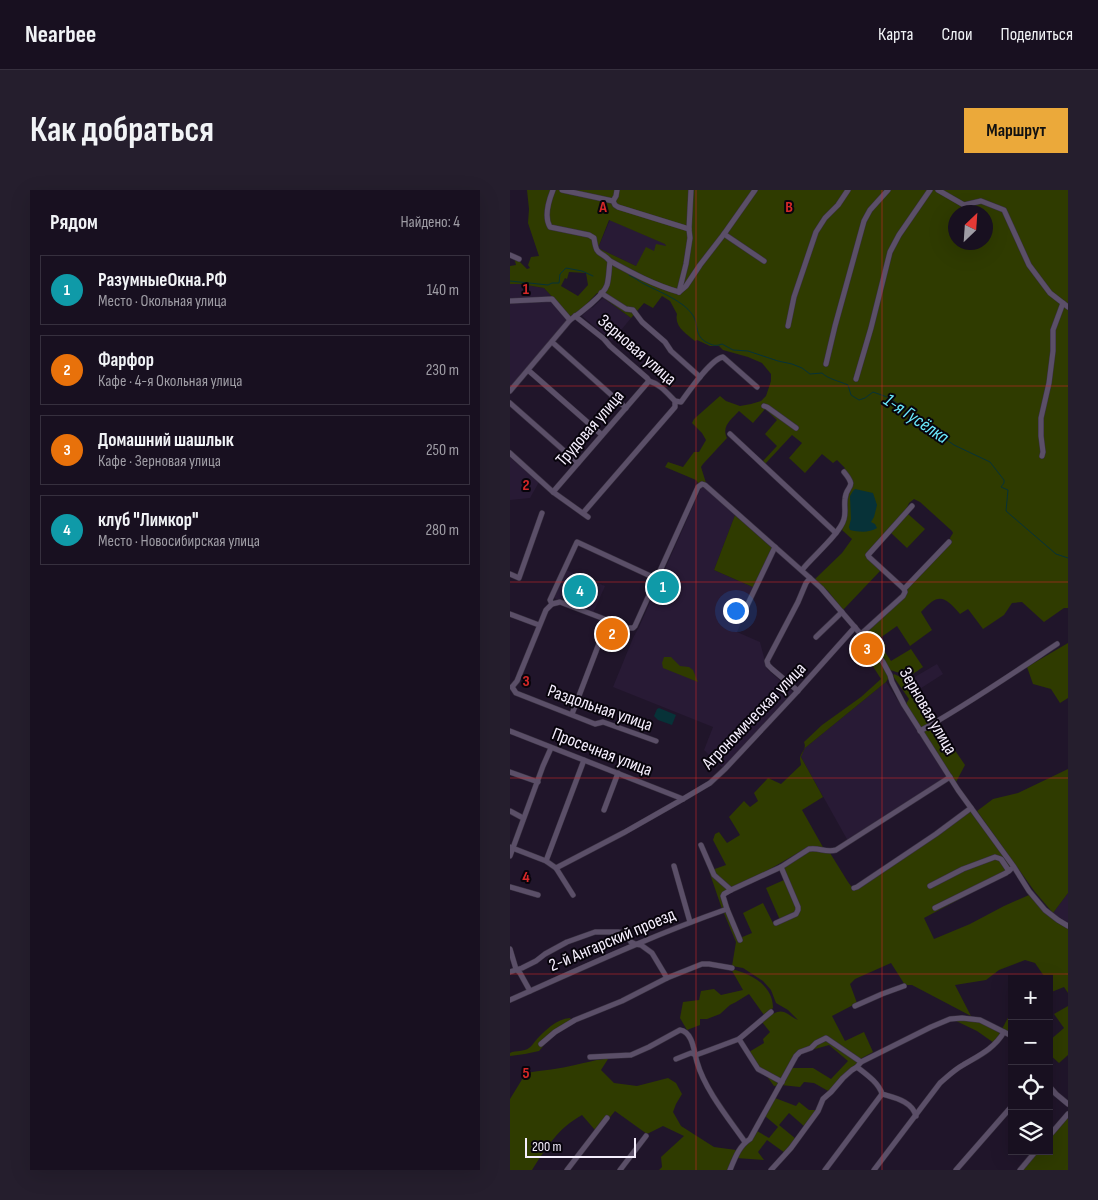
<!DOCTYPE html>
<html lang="ru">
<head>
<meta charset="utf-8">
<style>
  :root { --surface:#181020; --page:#251e2d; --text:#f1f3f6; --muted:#9f9da5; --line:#36303e; --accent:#eba93a }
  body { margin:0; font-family:"Sofia Sans Condensed",sans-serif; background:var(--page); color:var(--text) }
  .controls { position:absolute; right:15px; bottom:15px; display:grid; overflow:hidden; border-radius:0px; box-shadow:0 5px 20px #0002 }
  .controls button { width:45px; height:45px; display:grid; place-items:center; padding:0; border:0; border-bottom:1px solid var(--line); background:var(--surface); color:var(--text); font:25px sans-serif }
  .compass { position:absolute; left:438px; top:15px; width:45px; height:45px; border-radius:50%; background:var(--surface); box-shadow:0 5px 20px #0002; rotate:25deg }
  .scale { position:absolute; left:15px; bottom:12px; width:111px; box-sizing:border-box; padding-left:5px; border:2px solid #f5eefd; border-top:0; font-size:14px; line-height:18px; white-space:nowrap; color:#f5eefd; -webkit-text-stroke:4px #08040c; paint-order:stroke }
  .you { position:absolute; left:225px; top:420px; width:18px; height:18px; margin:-12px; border:4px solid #fff; border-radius:50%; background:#1a73e8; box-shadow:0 0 0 8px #1a73e833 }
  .badge { display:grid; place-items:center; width:32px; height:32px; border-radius:50%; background:var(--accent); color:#fff; font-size:16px; font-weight:700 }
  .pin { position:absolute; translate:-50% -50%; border:2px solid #fff; box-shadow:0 1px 5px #0006 }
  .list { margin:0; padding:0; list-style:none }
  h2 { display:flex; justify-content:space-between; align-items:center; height:65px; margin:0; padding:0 20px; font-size:21px }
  h2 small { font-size:16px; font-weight:400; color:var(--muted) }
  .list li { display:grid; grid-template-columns:32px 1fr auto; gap:15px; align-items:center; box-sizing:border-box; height:70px; margin:0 10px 10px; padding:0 10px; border:1px solid var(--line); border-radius:0px }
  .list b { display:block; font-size:19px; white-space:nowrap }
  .list p { margin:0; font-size:16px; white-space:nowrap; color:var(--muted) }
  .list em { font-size:16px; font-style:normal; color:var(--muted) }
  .icon { flex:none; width:28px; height:28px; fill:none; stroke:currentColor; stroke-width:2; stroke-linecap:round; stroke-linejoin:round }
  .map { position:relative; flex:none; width:558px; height:980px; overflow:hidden; border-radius:0px }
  header { display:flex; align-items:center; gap:30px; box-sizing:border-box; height:70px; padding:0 25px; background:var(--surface); border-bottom:1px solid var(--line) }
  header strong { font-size:24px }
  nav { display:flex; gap:28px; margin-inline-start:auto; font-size:18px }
  .intro { display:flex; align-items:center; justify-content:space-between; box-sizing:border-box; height:120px; padding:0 30px }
  h1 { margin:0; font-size:35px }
  .button { padding:12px 22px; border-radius:0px; background:var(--accent); color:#111; font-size:18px; font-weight:700 }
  main { display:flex; gap:30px; padding:0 30px }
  aside { flex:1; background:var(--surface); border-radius:0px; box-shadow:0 5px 20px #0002 }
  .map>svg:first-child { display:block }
  .built { fill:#281a35 }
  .green { fill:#2f3b00; fill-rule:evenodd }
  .water { fill:#073238 }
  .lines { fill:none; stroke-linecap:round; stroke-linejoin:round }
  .stream { stroke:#073238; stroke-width:1 }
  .minor-casing { stroke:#393141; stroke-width:6 }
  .minor { stroke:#5b4f68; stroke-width:5 }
  .grid { fill:none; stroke:#d62828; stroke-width:1; stroke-opacity:0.55 }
  .labels { text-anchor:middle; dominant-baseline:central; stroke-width:4; stroke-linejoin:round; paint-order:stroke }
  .street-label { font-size:18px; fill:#f5eefd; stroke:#08040c }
  .water-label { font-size:19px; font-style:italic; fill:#6ae9fd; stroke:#08040c }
  .grid-label { font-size:16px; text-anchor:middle; font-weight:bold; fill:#d62828; stroke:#08040c; stroke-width:4; stroke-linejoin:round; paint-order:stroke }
</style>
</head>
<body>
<header>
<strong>Nearbee</strong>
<nav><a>Карта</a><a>Слои</a><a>Поделиться</a></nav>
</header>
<div class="intro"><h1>Как добраться</h1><a class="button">Маршрут</a></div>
<main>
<aside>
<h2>Рядом<small>Найдено: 4</small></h2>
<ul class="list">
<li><span class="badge" style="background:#0f9aa8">1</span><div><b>РазумныеОкна.РФ</b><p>Место · Окольная улица</p></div><em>140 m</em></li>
<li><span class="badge" style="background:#e8710a">2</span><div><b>Фарфор</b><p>Кафе · 4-я Окольная улица</p></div><em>230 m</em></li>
<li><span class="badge" style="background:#e8710a">3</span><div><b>Домашний шашлык</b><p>Кафе · Зерновая улица</p></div><em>250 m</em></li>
<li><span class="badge" style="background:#0f9aa8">4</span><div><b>клуб &quot;Лимкор&quot;</b><p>Место · Новосибирская улица</p></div><em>280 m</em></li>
</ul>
</aside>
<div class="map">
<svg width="558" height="980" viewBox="0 0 558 980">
  <rect width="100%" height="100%" fill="#20152a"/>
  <!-- built -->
  <g class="built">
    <polygon points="100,30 156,54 156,56 144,61 126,76 88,58"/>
    <polygon points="0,94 10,94 34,98 60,126 0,198"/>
    <polygon points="93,108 121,128 102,151 72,126 81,116 82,118"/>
    <polygon points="0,266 29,292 20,308 0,310"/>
    <polygon points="192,296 194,296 225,325 204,380 245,398 232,423 234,427 227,442 250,452 257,479 283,502 213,578 194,560 203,537 103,497 123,448 129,437"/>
    <polygon points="56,380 95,396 83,423 44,408"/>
    <polygon points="427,474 433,484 405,502 397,490 403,488"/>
    <polygon points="376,492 437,586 338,651 291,567 295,558"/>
    <polygon points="558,703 558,733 543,723"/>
  </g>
  <!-- green -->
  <g class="green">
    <path d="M17,0H558V418H554L534,432L512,412L502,413L494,425L473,439L458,419L450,424C434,405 428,403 411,422L422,440L400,456L387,436L370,448L376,456L373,459L381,471L401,459L413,477C395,490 399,485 380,480L355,446L356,442L441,353L440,348L443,343L442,341L410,312L404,309L399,313L396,320L358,363L371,380L333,420L318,401L305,389L332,363L342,349L332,340L336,329V308L340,292L331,282L335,278L327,270L323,273L312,264L295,283L279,268L292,253L282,245L255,274L253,271L267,256L255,244L267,230L255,219L243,233L229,221C222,229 211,236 217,248L193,274L191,277L196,293H188L186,290L155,277L158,272L173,277L184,262H189L196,250L192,243L182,233L184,229L210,206L216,211L230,216L241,214L251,211L256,206L261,191V184L252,173L238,167L213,160L209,156H200L187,150L185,151C177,144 164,137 167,124L160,111L152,106L143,118L134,113L121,128L87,103L69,122L60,126L34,98L10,94H0V76L6,75L5,71L3,67L7,69L17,79L20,78L18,75L21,67L29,66L18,33L19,19ZM446,22H476V52H446ZM99,30L155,54L156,56L146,54L144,61L136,57L126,76L88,58ZM59,82L76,83L78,95L68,106L51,96L55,88L57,89Z"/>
    <polygon points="398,324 415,339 397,358 380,342"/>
    <polygon points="225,325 261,357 261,361 245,398 204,380"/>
    <polygon points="558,453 558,508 550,513 541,499 523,494 517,477"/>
    <path d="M363,461L372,473L379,487L376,492L295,558L291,567L313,607L292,620L314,659L298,657L248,686L216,700L214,715L212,719L199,681L216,675L203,650L205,644L209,642L217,653L230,645L219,627L234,611L240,617L248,611L244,603L258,588L271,594L291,575C291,573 290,570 290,568C291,562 297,559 294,552L312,535L351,507L371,489L357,467Z"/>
    <polygon points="154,467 161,467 170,476 179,477 183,480 188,492 153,478 152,473"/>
    <polygon points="384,484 397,490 455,575 446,592 396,514 399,509 383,486"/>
    <polygon points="558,579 558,703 543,723 525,702 467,621 483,609 508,603"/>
    <path d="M459,622H461L501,676V682L414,728L424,749L460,734L494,716L519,705L534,722L546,732L558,739V803L554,797L539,803V789H536L525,773L515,770L489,780L476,790L445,795L461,826L402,795H395L381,773L345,789L340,794L347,813L322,826L335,851L354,842L363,862L350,869L346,876L320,902L304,893L294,892L290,897L271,895L264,896L239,862L254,853L253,849L260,842L252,832C258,828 266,819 274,822C279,824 283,828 288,830L278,820L266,813L261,800L253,791L233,778L222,776L226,752L213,721L216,720L230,748L242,743L233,723L253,713L263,733L270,730L256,698L274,690L270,679L299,661H310L320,663L338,692L341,696H344L377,674ZM319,855L338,871L321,889L303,878H282L289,865L291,863Z"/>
    <path d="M221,779C240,783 263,795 263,818L254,825L239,804L226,812L220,815L210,824L197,829H190V835L177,840L170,828L173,812L189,810L191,801L204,799L211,805L233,800Z"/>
    <polygon points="558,816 558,865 549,873 539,864 539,851 554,838 544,824"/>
    <polygon points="502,820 502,843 492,839"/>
    <path d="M60,828L62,830L43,845L29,861L15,864L0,866V863C6,860 14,862 19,858C22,856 24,852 27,849C36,840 46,829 60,828Z"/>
    <polygon points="444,830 469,831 488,841 490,843 484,853 467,841"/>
    <path d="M94,869H98L91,880L104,893L127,896L158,888L166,893L172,904L166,914L163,922L171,936L204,957L226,960L219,980H149L152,977L151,967L174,946L153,936L137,944L105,921L84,947L85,940L72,925C47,939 37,957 22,980H0V909L16,883C33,880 50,879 65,875C75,873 84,870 94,869Z"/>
    <polygon points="265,908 286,916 289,912 299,920 306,920 295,937 279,923 269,935 286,949 275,963 257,950 248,962 254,970 226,968 247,941 259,948 268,937 255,926"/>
    <polygon points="558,926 558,980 512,980 528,961 539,961 539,948"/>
  </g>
  <!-- water -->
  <g class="water">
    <path d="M345,299L363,303L367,315L364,327L361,332L365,334L367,338C359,343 349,342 340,340L339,337L341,329L340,306L343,301Z"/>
    <polygon points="149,518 166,525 162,535 148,530 144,526 147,519"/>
  </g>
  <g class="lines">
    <!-- stream -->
    <g class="stream">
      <path d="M119,85C125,88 130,92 136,95C150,102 173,111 182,124C190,135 183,146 198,153C204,156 206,156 212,154L223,160L238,161L268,171L282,174L292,178L300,184L312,183C318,189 329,191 338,195L341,205L349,210L355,208L363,202L380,208L410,231L444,255L480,272L494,290V293L491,297L498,300L496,321L546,364L558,368"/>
      <polyline points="0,91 38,95 42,93 49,93 50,84 56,78 72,81 83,86"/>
    </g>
    <defs>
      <g id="minor">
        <path d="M43,0C39,10 34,27 40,37L79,45L84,48C87,68 89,59 100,71C122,83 144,95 169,102"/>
        <polyline points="52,0 103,11 105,15 108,17 179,39"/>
        <polyline points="428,0 454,15 471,11 494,20 519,75 540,103 558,117"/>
        <polyline points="103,11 106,6 107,0"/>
        <polyline points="214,44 254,71"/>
        <polyline points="0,65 9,69"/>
        <polyline points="169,102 176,96 190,75 214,44 245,0"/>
        <polyline points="169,102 176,74 180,48 179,39 181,0"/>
        <polyline points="91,103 116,119 123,120 132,132 155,152 161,161 190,187"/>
        <polyline points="0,111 42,109 60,130"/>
        <path d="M65,126L94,149L100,156L137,188L139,191C150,194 157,203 165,211V217L73,323"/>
        <polyline points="278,136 284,107 306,42 315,28 328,15 338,0"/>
        <polyline points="42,152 116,218"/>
        <polyline points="316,174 325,136 354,31 360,20 378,0"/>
        <polyline points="18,180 92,245"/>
        <polyline points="346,189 361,138 380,62 389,45 420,0"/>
        <path d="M0,201L60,130C69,124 94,105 97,95C99,88 99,79 100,71"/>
        <path d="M165,211L171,212C179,201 201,169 213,167L247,197"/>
        <polyline points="0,213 68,273"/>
        <polyline points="254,216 257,217 286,238"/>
        <polyline points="220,244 326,343"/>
        <polyline points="0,263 43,302 78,327"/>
        <polyline points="532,266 533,262 531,246 531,228 539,193 543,161 543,140 553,113"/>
        <polyline points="43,302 139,191"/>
        <path d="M292,380C302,367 330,344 334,329C336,323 334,316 335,309C336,294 348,299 334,282"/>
        <polyline points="0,384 9,388 32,323"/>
        <polyline points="394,399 359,367 358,365 402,316"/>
        <polyline points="42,414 40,410 67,352 147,389"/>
        <polyline points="234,422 265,357"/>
        <polyline points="0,424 29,435"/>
        <polyline points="351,444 393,406 395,402 394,399 439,352"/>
        <polyline points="306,447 332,422"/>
        <polyline points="2,497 7,491 36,420 42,414 50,412 118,438 123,438 125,436 188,297 192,294 195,295 300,388 311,398 361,456 373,472 380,485 382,492 394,515 448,600 504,677 519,701 535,720 548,730 558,736"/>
        <polyline points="2,497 6,503 85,534 93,532 146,551"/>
        <polyline points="288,501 262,479 258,475 257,471 288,412 296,393 300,388"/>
        <polyline points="62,524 98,430"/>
        <polyline points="0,541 173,609"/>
        <path d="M410,541C457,515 502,484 547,454"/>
        <polyline points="0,582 28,592"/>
        <polyline points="94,620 108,583"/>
        <polyline points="0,621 13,628"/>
        <polyline points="191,655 204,685 221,700 214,704 213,706 217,719 230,750"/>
        <polyline points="0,657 36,671 46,678 63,705"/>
        <polyline points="0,666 33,576 41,558"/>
        <polyline points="36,671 74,570"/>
        <polyline points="164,676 180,732"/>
        <polyline points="46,678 115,642 173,609 200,593 215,579 285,504 345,437"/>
        <polyline points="420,696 453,679 485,667 491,669 499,681"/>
        <polyline points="0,697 28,705"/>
        <polyline points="344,698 347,697 426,644 461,618"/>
        <path d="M221,700L271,677L299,659C309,657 315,663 326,660L440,587"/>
        <polyline points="425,718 496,683 501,679"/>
        <polyline points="266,733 286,724 288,720 288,717 271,677"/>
        <polyline points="0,759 6,779 10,783 20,801"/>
        <polyline points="0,782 12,778 26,771 35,764 57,752 85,742 108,742 115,743 121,752 125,754 131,755 142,763 157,788"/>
        <path d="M0,810C72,778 143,745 217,719"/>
        <polyline points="345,816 372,804 394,796"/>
        <polyline points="229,849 248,879 272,892"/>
        <polyline points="31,854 45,842 65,830 112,811 157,788 192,774 199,774 222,778"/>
        <path d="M80,867L121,865L139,857L170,840C183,842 184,862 187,872C195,900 219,929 235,952"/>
        <polyline points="166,869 181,863 186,865 197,861 229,849 261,822"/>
        <path d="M347,877C356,884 369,893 372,904C385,908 402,911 406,926"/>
        <polyline points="539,896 546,904 558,914"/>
        <polyline points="539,946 558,924"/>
        <polyline points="57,980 97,928"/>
        <polyline points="110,980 136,946"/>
        <path d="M220,980C225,968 229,956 240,949L286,866L290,862L301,858L306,853L316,848L351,872"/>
        <polyline points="261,980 281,958 308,921 313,909 321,902 333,888 342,880 347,877 351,872 421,837 440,829 452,828 470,830 502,846"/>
        <polyline points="315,980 372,904"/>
        <path d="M364,980L430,893C437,887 444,880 453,875C468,866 484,859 494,842"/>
        <polyline points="446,980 502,916"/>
        <polyline points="510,980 526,961"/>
      </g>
    </defs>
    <!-- minor casing -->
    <use href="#minor" class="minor-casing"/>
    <!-- minor -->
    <use href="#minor" class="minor"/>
  </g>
  <!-- grid -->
  <path class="grid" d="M186,0V980M372,0V980M0,196H558M0,392H558M0,588H558M0,784H558"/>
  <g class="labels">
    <!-- street labels -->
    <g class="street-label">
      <text transform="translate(127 160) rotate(41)">Зерновая улица</text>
      <text transform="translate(80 238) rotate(-49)">Трудовая улица</text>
      <text transform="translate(90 518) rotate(19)">Раздольная улица</text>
      <text transform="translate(418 521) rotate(60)">Зерновая улица</text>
      <text transform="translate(244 526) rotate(-46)">Агрономическая улица</text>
      <text transform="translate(92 562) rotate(21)">Просечная улица</text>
      <text transform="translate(102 750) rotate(-23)">2-й Ангарский проезд</text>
    </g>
    <!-- water labels -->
    <g class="water-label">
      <text transform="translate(406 229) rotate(34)">1-я Гусёлка</text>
    </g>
  </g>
  <g class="grid-label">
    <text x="93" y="22">A</text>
    <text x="279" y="22">B</text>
    <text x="16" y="104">1</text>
    <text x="16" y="300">2</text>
    <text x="16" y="496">3</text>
    <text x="16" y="692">4</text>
    <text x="16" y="888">5</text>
  </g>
</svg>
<div class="controls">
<button>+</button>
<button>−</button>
<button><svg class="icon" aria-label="locate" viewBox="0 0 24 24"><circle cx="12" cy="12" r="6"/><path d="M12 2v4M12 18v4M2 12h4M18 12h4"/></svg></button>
<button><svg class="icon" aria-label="layers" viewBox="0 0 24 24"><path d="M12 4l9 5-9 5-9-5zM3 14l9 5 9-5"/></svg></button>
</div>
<svg class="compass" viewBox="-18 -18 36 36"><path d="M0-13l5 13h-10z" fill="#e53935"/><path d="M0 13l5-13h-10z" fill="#9f9da5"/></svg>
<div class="scale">200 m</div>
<div class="you"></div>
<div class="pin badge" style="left:153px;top:397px;background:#0f9aa8">1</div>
<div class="pin badge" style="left:102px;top:444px;background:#e8710a">2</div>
<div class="pin badge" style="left:357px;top:459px;background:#e8710a">3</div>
<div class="pin badge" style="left:70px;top:401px;background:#0f9aa8">4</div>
</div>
</main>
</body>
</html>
